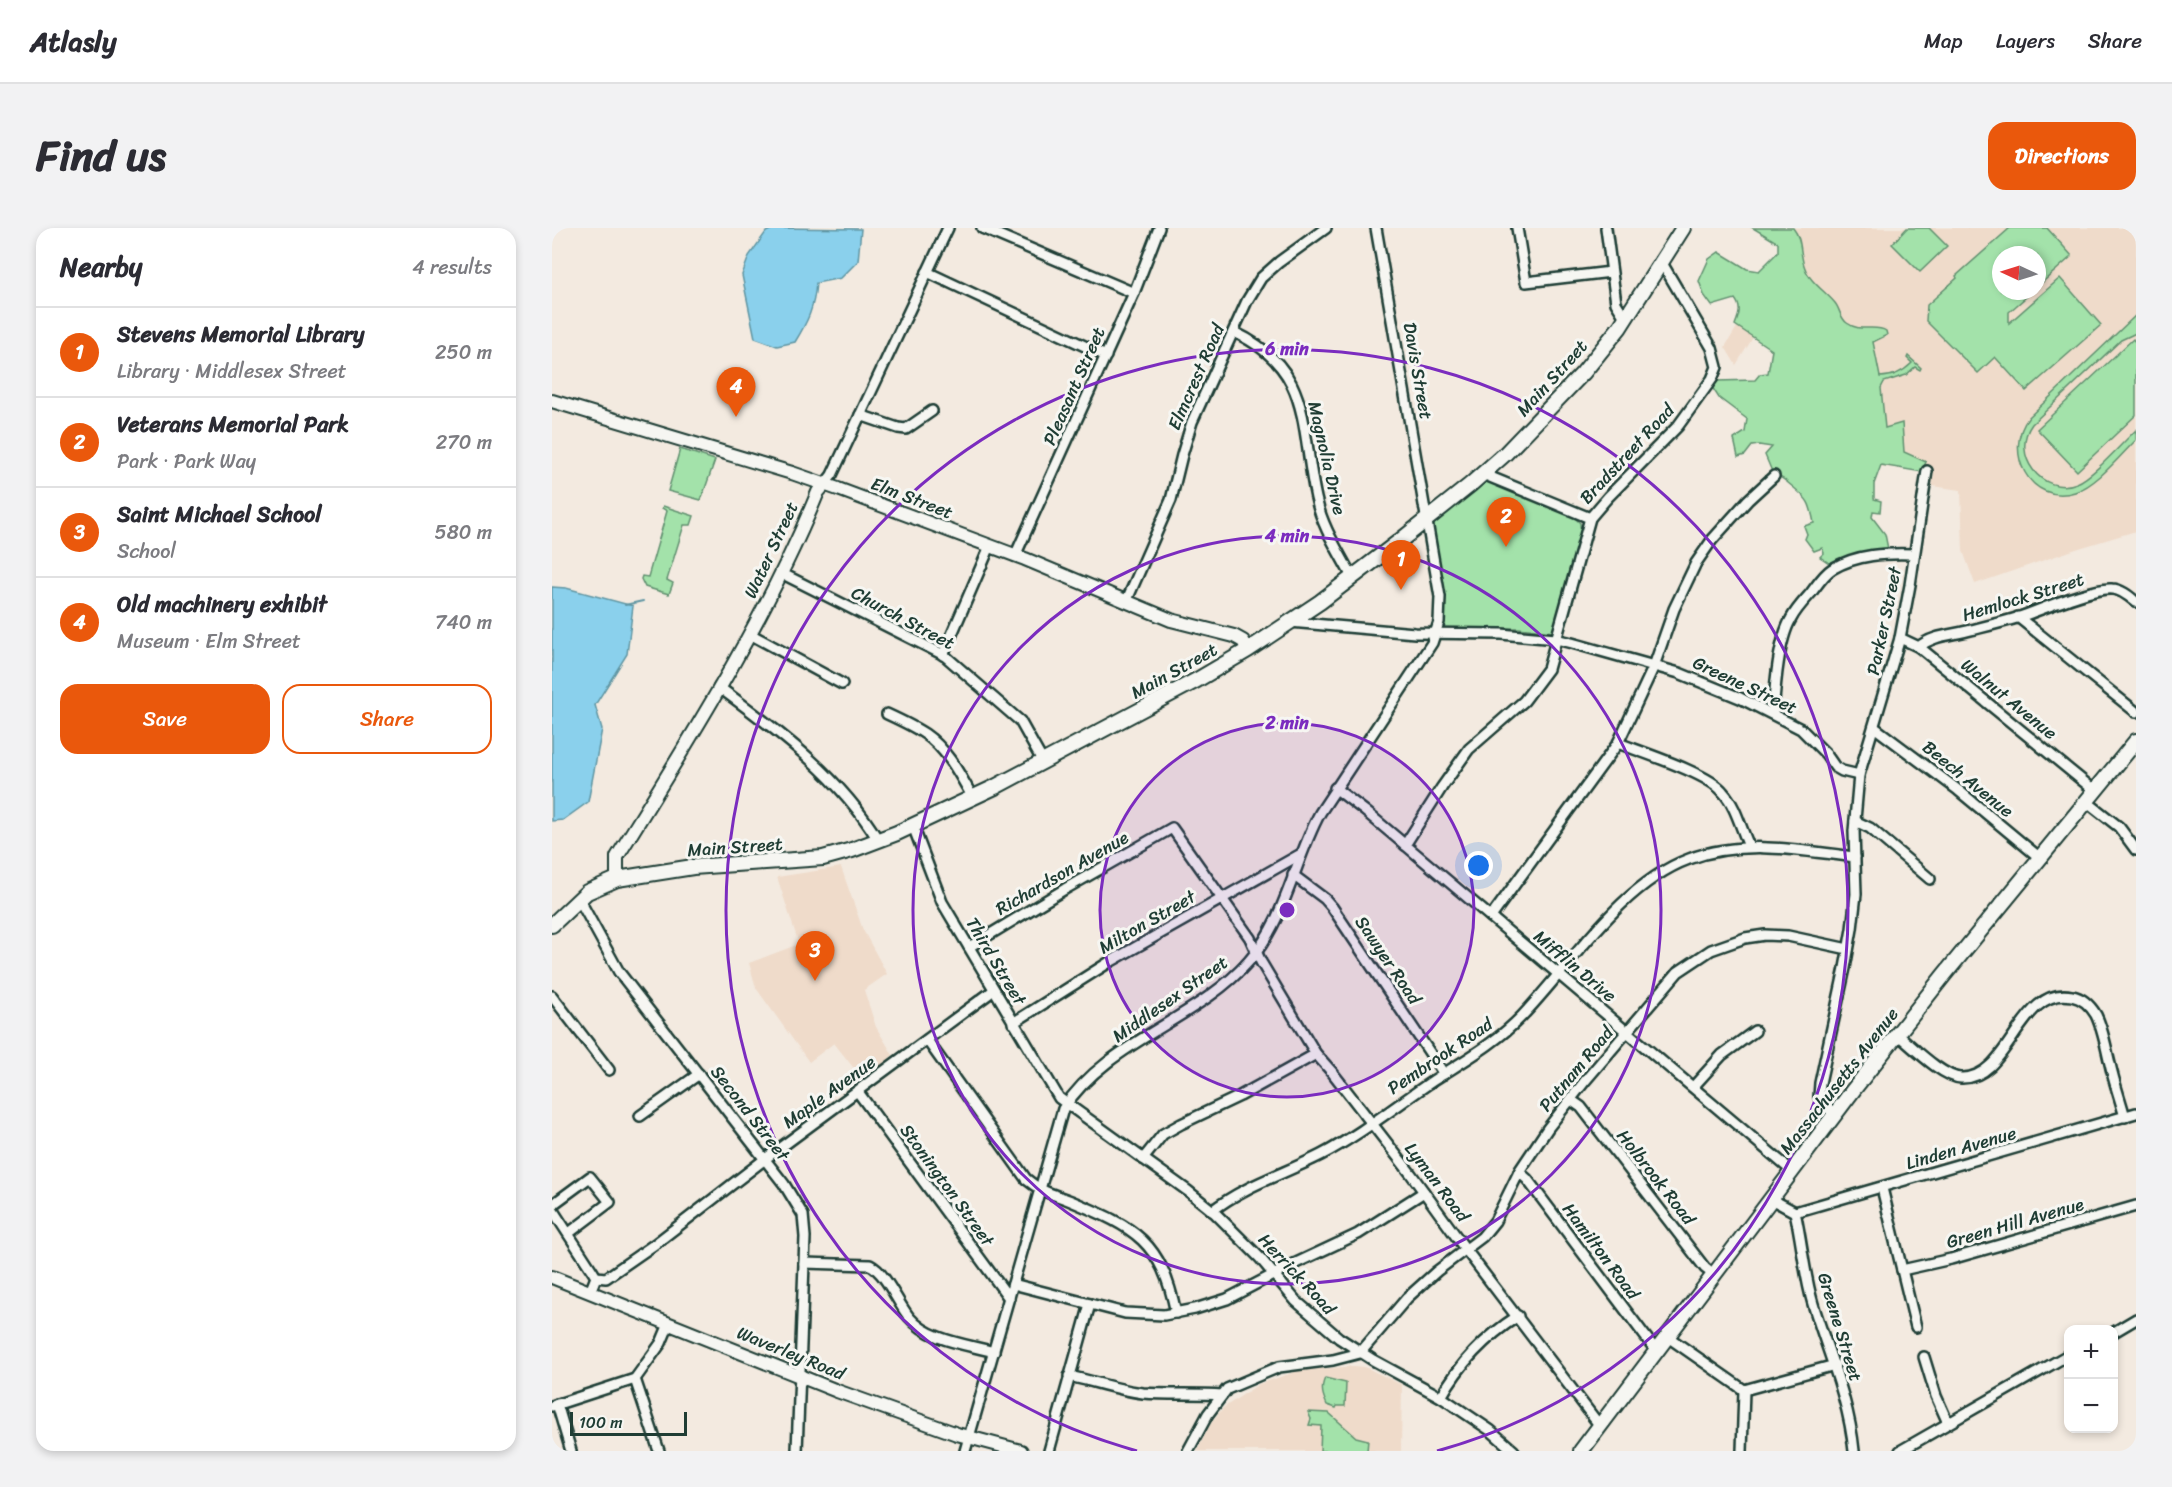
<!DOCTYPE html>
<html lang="en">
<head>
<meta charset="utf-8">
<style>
  :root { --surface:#fff; --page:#f2f2f3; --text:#2b2b33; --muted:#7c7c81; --line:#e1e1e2; --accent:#ea580c }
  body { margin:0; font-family:Sriracha,sans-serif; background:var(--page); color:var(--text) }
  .controls { position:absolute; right:18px; bottom:18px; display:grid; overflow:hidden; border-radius:12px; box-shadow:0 3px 9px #0003 }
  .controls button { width:54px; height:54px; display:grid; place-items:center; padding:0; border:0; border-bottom:2px solid var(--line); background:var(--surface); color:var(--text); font:30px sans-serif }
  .compass { position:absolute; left:1440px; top:18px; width:54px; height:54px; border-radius:50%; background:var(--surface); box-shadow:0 3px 9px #0003; rotate:274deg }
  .scale { position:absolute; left:18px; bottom:15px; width:117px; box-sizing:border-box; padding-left:6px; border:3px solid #1f3d34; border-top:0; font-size:16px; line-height:21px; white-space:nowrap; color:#1f3d34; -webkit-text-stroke:4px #f6f6f2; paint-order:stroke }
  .you { position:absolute; left:927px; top:638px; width:21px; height:21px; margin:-15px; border:4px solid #fff; border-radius:50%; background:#1a73e8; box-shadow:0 0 0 9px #1a73e833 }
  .badge { display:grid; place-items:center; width:39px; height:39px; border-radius:50%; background:var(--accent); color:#fff; font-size:20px; font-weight:700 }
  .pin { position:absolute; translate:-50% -50px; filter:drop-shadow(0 2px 3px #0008) }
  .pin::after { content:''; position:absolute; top:32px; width:21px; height:18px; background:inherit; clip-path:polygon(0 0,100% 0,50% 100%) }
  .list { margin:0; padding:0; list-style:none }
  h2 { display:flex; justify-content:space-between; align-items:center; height:78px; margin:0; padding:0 24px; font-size:26px }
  h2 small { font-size:20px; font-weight:400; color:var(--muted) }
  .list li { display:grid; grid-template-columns:39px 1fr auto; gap:18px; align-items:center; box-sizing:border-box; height:90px; padding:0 24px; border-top:2px solid var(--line) }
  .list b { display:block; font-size:22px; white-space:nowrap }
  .list p { margin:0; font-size:20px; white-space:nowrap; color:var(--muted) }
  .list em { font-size:20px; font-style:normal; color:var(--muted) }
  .actions { display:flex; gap:12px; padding:18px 24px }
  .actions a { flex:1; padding:14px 0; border:2px solid var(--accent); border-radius:18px; text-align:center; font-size:21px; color:var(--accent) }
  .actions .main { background:var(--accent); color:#fff }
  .map { position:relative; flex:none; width:1584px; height:1223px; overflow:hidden; border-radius:18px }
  header { display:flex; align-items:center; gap:36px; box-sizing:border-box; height:84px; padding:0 30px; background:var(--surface); border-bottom:2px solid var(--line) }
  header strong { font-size:28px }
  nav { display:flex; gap:33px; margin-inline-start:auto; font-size:21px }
  .intro { display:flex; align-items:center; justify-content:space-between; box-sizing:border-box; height:144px; padding:0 36px }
  h1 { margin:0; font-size:42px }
  .button { padding:15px 27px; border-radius:18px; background:var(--accent); color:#fff; font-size:21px; font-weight:700 }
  main { display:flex; gap:36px; padding:0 36px }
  aside { flex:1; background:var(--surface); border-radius:18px; box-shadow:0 3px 9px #0003 }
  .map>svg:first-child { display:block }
  .built { fill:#efdbca; fill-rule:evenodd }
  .green { fill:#a3e2aa; stroke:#61906f; stroke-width:1.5 }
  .water { fill:#8ad0ec; stroke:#5f95a2; stroke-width:1.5 }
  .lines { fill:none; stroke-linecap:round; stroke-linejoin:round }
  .stream { stroke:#5f95a2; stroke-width:2 }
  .minor-casing { stroke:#1f3d34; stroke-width:14 }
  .tertiary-casing { stroke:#1f3d34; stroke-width:16 }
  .secondary-casing { stroke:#1f3d34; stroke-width:18 }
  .minor { stroke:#f6f6f2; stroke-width:9 }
  .tertiary { stroke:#f6f6f2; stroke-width:12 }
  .secondary { stroke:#f6f6f2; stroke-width:14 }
  .ring { fill:none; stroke:#7b2cbf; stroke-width:3 }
  .labels { text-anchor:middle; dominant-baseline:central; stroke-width:6; stroke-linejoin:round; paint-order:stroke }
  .street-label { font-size:18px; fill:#1f3d34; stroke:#f6f6f2 }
  .centre { fill:#7b2cbf; stroke:#f6f6f2; stroke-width:3 }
  .ring-label { font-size:18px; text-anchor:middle; font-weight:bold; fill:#7b2cbf; stroke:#f6f6f2; stroke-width:6; stroke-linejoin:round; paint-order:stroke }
</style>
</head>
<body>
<header>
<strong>Atlasly</strong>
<nav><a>Map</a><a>Layers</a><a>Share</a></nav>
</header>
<div class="intro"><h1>Find us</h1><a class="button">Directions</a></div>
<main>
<aside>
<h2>Nearby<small>4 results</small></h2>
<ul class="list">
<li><span class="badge">1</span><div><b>Stevens Memorial Library</b><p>Library · Middlesex Street</p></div><em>250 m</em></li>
<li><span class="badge">2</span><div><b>Veterans Memorial Park</b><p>Park · Park Way</p></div><em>270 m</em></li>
<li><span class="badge">3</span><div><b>Saint Michael School</b><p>School</p></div><em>580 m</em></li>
<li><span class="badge">4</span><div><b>Old machinery exhibit</b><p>Museum · Elm Street</p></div><em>740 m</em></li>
</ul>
<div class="actions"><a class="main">Save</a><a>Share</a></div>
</aside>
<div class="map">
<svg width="1584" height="1223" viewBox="0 0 1584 1223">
  <rect width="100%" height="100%" fill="#f3eae0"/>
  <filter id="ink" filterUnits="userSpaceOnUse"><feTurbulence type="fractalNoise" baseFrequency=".0167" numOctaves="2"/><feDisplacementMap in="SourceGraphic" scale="12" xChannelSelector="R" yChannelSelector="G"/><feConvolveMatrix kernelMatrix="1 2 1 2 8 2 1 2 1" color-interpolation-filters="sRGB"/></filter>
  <g filter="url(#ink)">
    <!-- built -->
    <g class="built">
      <path d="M1218,0H1584V303L1524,321L1423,356L1411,323L1409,262L1380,258L1382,245L1326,238L1320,271L1245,115L1210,95L1184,137L1173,119L1237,12ZM1449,27H1485V63H1449Z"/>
      <polygon points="289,639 311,702 335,746 312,762 324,799 341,827 312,853 282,815 257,834 204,760 197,735 247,716 225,649"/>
      <polygon points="802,1138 813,1139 850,1157 849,1223 645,1223 659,1195 671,1180 707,1156 746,1143"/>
    </g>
    <!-- green -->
    <g class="green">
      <path d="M1201,0H1241C1251,12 1247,26 1253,40C1257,53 1274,64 1283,75C1288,81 1288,90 1295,95C1308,105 1324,96 1334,103L1335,107L1321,114L1328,149C1340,149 1351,144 1360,135L1355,130L1356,128L1369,140L1368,142L1363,139L1354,147L1332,154L1329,160L1333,200L1350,195L1352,224L1374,234L1370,244L1329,237L1322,256V271L1329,273L1328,284L1321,283L1320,289L1333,306L1336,321L1308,324L1277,335L1268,329L1272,325L1270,320L1262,323L1253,311L1255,306L1252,298L1262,295C1258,275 1257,272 1241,259C1233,253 1231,249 1221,246L1213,227L1220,219L1207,217L1200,218L1193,227L1186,229L1182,211L1193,204L1195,191L1167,170L1160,159L1165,153L1203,152L1208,146L1216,145L1220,122L1183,97C1187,87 1190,80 1183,71L1160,78L1152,67L1147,53L1157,31L1167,24L1195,41L1207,43L1226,24V15Z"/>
      <polygon points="1355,0 1377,0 1395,18 1368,44 1340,16"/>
      <polygon points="1458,0 1495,0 1520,28 1485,59 1485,27 1449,27 1449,63 1481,63 1457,84 1457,95 1508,50 1549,97 1474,163 1443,129 1426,145 1374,93 1375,77 1405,50 1404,48"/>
      <path d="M1584,87V105L1569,112L1480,196C1458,226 1490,269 1525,255C1542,248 1569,216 1584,202V212C1568,228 1545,257 1523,264C1478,278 1450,223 1477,189Z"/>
      <polygon points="1581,111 1584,115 1584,187 1525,243 1485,201"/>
      <polygon points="128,221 163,232 149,272 116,263"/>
      <polygon points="936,252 1020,287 1028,295 1029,308 1001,404 967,400 891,400 891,368 881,297 933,253"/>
      <polygon points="111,278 142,288 139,297 132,297 115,352 121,355 117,366 93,359 89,351 90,348 96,349 115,283 110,280"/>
      <path d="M773,1150L794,1155L793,1178H785L784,1180L775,1177C771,1168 768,1161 773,1150Z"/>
      <polygon points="756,1184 777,1185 804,1209 816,1212 815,1223 768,1223 769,1198 757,1197 759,1191"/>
    </g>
    <!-- water -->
    <g class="water">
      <path d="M222,0L309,1L306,33L289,50L264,55C262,80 256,93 243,114L225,118L203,110L190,47L197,28L214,4Z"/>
      <polygon points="0,359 14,360 81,378 75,426 43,477 50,501 36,574 11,592 0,593"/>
    </g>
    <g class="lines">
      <!-- stream -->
      <polyline class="stream" points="73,377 91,373"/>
      <defs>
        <g id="minor">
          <polyline points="430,0 582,65"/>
          <polyline points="965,0 974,54 1059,44"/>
          <polyline points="1054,0 1064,75 1074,91"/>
          <polyline points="375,44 554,128"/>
          <path d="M682,104C761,141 748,198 764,270C770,299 787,324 800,349"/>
          <polyline points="308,187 346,200 354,201 380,183"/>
          <polyline points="931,246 1038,290"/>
          <polyline points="272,257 280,247 396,0"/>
          <polyline points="463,328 582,65 607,0"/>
          <polyline points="229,345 392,427 468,493 491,534"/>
          <polyline points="574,374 619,272 630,227 640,194 695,73 709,50 727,34 774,0"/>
          <polyline points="1466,389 1584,484"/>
          <polyline points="738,394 863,405 949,406 1004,411 1020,415 1127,445 1188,470 1249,501 1274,526 1283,539 1290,543 1307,547 1302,603 1304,666 1300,701 1293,740 1268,855 1267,869 1282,887"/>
          <polyline points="198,406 290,456"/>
          <polyline points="1348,410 1367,419 1542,562"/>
          <path d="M1367,419C1380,407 1402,407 1419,402C1435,398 1452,394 1468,389C1488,382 1541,359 1560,361C1569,361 1578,369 1584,374"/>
          <polyline points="391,427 438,318"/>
          <path d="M167,459C226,503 288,548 326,612"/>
          <path d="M335,486C348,492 361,498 373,506C395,521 408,547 421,570"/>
          <path d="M1221,486C1223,460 1226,413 1239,391C1244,381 1252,373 1259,365C1265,357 1272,346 1280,341C1305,326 1334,325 1362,326"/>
          <polyline points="1322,499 1406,562 1488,630"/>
          <path d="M1066,515C1089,524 1158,546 1171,564C1184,578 1189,601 1197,618"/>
          <polyline points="1307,547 1348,410 1358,357 1375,243"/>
          <polyline points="783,560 813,583 1240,943"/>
          <polyline points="1534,573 1567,599 1584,622"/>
          <polyline points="1303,593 1318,600 1378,651"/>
          <polyline points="361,598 390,674 507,870 636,963 662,984 708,1030 744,1073 787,1110 821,1132 889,1169 938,1202 962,1223"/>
          <polyline points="853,617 890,559 917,521 972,473 996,441 1038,290 1056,269 1126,198 1160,151 1165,139 1160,120 1110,35"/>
          <polyline points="741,647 773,671 780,679 892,846"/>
          <polyline points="27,671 67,744 232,956 251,987 253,1009 245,1223"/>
          <polyline points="939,689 1066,515 1102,438 1122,381 1144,335 1160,312 1196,272 1222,248"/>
          <polyline points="417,719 513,661 620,600 698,710 709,734 764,826 780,844 859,946 914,1022 1048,1198"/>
          <polyline points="0,768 57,842"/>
          <polyline points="461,795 556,735 749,626"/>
          <path d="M1345,806C1360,818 1390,849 1409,850C1458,852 1467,757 1520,768C1531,770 1538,777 1544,787C1551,801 1554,820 1558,836C1562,854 1568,871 1573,889"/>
          <path d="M375,812L474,951C491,965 499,965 519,973C584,1000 609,1013 624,1085"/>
          <polyline points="1141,859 1170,827 1203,803"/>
          <polyline points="306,864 457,1070"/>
          <polyline points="1019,872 1029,879 1153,1040 1162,1047"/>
          <polyline points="88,888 147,846"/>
          <polyline points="591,931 611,906 629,896 688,868 764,826"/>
          <polyline points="967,944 975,951 1105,1124"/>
          <polyline points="1330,960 1364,1099"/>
          <polyline points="1219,971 1243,984"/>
          <polyline points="0,977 38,949 58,974 17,1005"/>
          <polyline points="0,981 41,1044 44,1049 38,1064"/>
          <path d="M660,983C693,957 732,946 769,927C809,906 845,877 882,852C913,832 944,815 970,788C1019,737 1069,656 1137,631C1191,611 1248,622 1303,629"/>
          <polyline points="1243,984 1584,885"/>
          <path d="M1243,984C1250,1014 1252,1046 1261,1076C1276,1125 1297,1171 1302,1223"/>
          <path d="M252,1035L318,1037C334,1045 345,1074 357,1089C377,1113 414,1116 442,1124"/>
          <polyline points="1350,1042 1399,1031 1584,978"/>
          <polyline points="44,1049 54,1050 103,1016 213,931 442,762"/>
          <polyline points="461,1056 573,1085 612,1087 643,1081 675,1071 744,1035 806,1006 872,964"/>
          <polyline points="1562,1104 1584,1091"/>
          <polyline points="1116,1109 1192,1162 1283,1137"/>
          <polyline points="1372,1129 1384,1168 1396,1195"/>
          <path d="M517,1148C541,1153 566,1162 591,1165C617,1167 644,1165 670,1167"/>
          <polyline points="83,1151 107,1223"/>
          <path d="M889,1169C908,1135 933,1109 966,1088"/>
          <polyline points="5,1176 19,1223"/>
          <polyline points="0,1178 83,1151 109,1115 117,1096"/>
          <path d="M413,1223L511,881C555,813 646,792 697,733C734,691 742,633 768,585L880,415L887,394L888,369L824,0"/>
          <polyline points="497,1223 538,1076"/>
          <polyline points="636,1223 656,1186 675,1161 727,1139 781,1132 808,1125 855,1070 885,1043 930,1009 943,993 968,942 996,900 1033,853 1126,744 1159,722 1193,710 1213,707 1236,708 1296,721"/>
          <polyline points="1190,1223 1192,1162"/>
          <polyline points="1348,1223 1516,1127"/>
        </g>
        <g id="tertiary">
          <polyline points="0,173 240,245 286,261 473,331 619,392 682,408 691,413 696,422"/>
          <path d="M65,651V629C138,511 213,393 266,264L272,257"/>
          <polyline points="0,1049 285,1163 405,1206 469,1223"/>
        </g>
        <g id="secondary">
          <polyline points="0,697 35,664 65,651 141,639 271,630 300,622 345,605 443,559 645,452 696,422 768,374 849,312 918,257 953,226 1031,145 1068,99 1131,0"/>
          <polyline points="1029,1223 1302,861 1392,747 1584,513"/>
        </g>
      </defs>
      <!-- minor casing -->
      <use href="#minor" class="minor-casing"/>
      <!-- tertiary casing -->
      <use href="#tertiary" class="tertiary-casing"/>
      <!-- secondary casing -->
      <use href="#secondary" class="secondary-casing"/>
      <!-- minor -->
      <use href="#minor" class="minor"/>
      <!-- tertiary -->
      <use href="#tertiary" class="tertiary"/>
      <!-- secondary -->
      <use href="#secondary" class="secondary"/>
    </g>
  </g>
  <!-- distance rings -->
  <circle cx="735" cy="682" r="187" fill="#7b2cbf" fill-opacity=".12"/>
  <g class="ring">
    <circle cx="735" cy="682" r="187"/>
    <circle cx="735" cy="682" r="374"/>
    <path d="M585 1223A561 561 0 1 1 885 1223"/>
  </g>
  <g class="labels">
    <!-- street labels -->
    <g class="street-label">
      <text transform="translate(866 143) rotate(80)">Davis Street</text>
      <text transform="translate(644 149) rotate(-66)">Elmcrest Road</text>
      <text transform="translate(1000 150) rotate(-48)">Main Street</text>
      <text transform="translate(522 158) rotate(-66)">Pleasant Street</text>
      <text transform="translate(1075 226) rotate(-47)">Bradstreet Road</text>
      <text transform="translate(775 230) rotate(77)">Magnolia Drive</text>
      <text transform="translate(360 270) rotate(21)">Elm Street</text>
      <text transform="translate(219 322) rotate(-65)">Water Street</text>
      <text transform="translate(1471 369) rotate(-17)">Hemlock Street</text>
      <text transform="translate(351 390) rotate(28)">Church Street</text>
      <text transform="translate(1332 393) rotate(-78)">Parker Street</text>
      <text transform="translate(622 443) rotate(-29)">Main Street</text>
      <text transform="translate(1193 457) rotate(25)">Greene Street</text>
      <text transform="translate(1457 471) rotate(39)">Walnut Avenue</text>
      <text transform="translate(1416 551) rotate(39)">Beech Avenue</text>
      <text transform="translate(183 619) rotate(-4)">Main Street</text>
      <text transform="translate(510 645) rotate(-30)">Richardson Avenue</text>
      <text transform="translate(595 694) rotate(-30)">Milton Street</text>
      <text transform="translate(836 732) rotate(56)">Sawyer Road</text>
      <text transform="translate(444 733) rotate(59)">Third Street</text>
      <text transform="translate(1023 738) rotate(40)">Mifflin Drive</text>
      <text transform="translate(618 771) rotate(-35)">Middlesex Street</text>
      <text transform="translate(888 828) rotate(-34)">Pembrook Road</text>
      <text transform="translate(1024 841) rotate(-50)">Putnam Road</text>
      <text transform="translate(1287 853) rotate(-52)">Massachusetts Avenue</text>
      <text transform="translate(277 864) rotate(-36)">Maple Avenue</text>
      <text transform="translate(198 885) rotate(52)">Second Street</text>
      <text transform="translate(1409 920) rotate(-16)">Linden Avenue</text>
      <text transform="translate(1104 949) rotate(52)">Holbrook Road</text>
      <text transform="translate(885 954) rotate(53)">Lyman Road</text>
      <text transform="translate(395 957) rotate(54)">Stonington Street</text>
      <text transform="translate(1463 995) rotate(-16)">Green Hill Avenue</text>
      <text transform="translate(1049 1023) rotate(53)">Hamilton Road</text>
      <text transform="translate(745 1046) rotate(47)">Herrick Road</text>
      <text transform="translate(1288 1099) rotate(73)">Greene Street</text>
      <text transform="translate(239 1125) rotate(22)">Waverley Road</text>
    </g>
  </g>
  <circle cx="735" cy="682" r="9" class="centre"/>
  <g class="ring-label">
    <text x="735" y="127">6 min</text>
    <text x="735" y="314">4 min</text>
    <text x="735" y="501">2 min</text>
  </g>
</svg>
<div class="controls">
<button>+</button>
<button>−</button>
</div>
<svg class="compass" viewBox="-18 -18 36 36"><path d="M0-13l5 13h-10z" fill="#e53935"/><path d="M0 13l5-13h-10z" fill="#7c7c81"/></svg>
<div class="scale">100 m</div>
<div class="you"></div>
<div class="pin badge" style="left:849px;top:362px">1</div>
<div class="pin badge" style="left:954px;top:319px">2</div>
<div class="pin badge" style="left:263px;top:753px">3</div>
<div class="pin badge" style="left:184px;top:189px">4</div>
</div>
</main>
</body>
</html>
